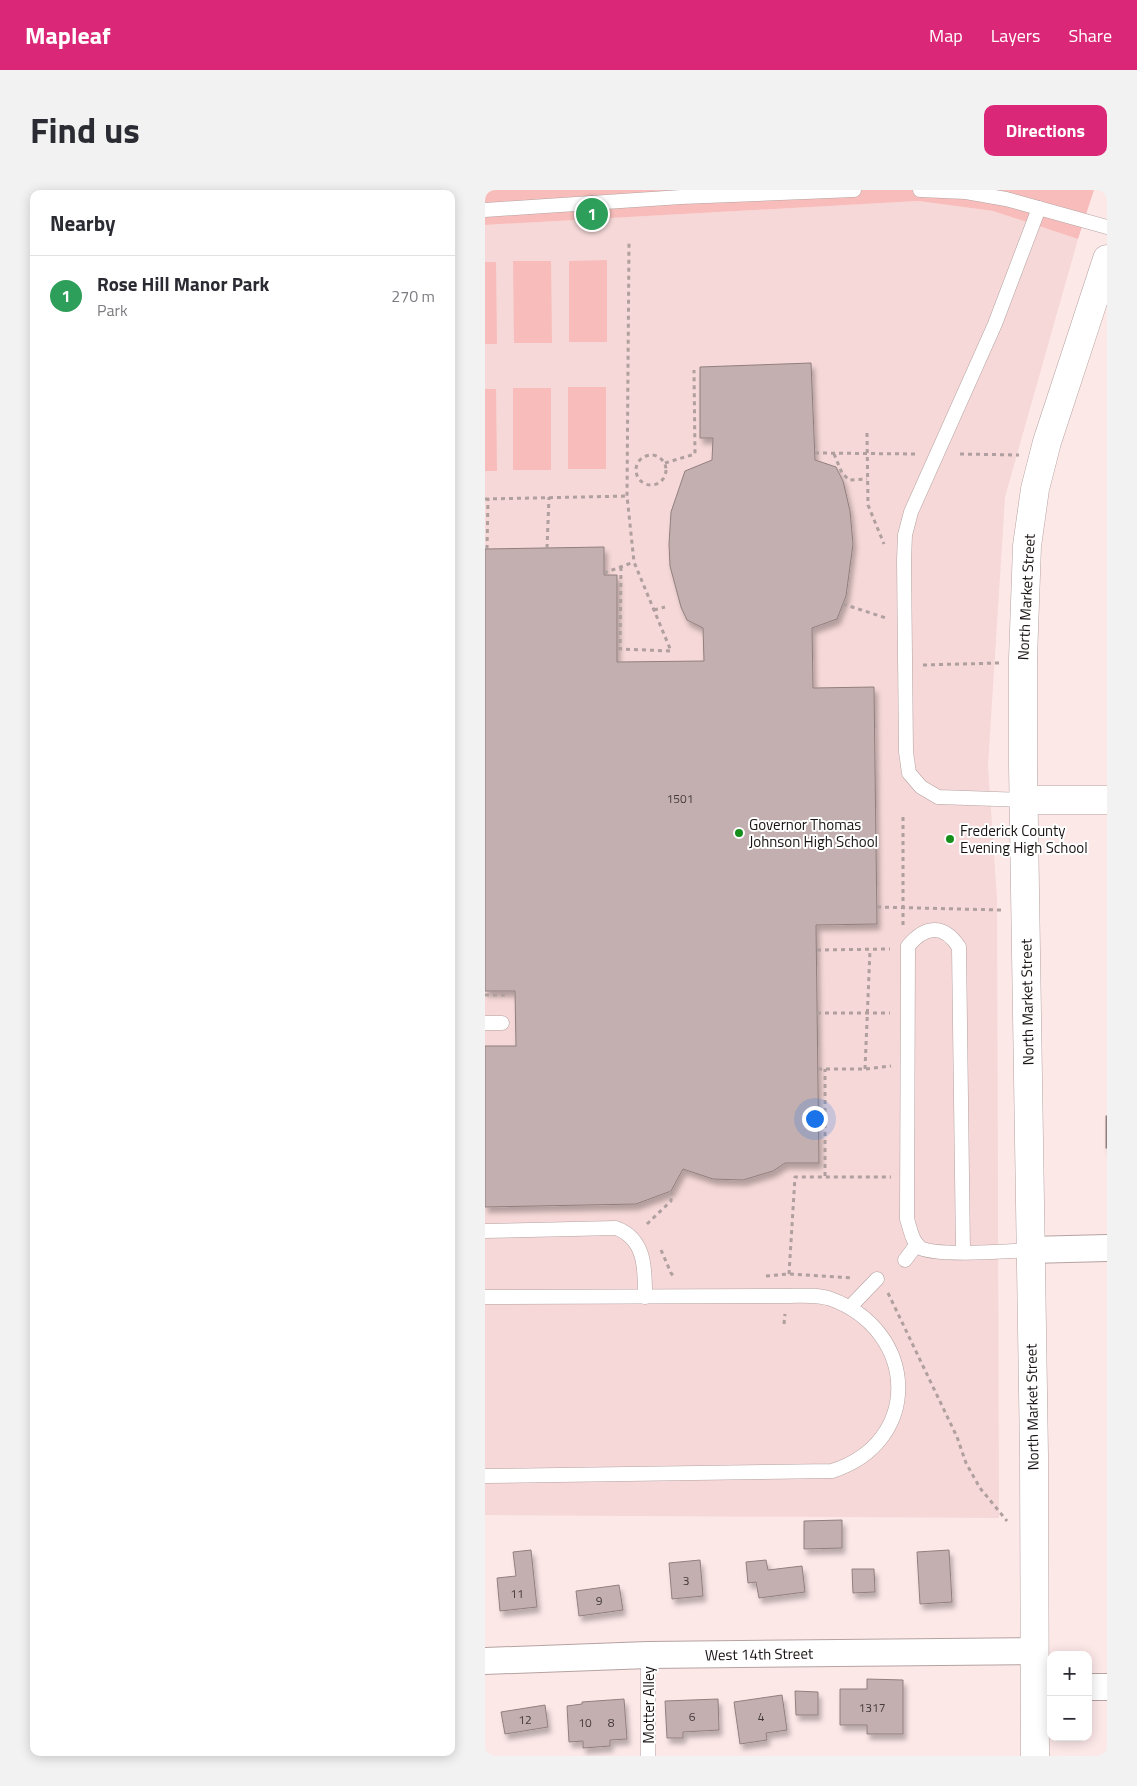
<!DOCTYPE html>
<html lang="en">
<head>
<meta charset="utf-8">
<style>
  :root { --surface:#fff; --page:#f2f2f3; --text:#2b2b33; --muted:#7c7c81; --line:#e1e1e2; --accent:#db2777 }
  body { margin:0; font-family:"Titillium Web",sans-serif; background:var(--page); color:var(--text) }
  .controls { position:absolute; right:15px; bottom:15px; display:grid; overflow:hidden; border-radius:10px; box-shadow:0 2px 12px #0003 }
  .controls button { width:45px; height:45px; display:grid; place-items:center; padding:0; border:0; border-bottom:1px solid var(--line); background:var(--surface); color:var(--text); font:25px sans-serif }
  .you { position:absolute; left:329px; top:928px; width:18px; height:18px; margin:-12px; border:4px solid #fff; border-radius:50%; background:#1a73e8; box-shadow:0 0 0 8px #1a73e833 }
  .badge { display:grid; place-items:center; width:32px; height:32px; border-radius:50%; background:var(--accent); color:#fff; font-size:16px; font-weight:700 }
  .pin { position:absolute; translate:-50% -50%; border:2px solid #fff; box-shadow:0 1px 5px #0006 }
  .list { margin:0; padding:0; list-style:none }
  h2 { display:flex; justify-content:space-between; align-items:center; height:65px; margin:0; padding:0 20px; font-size:21px }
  h2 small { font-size:16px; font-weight:400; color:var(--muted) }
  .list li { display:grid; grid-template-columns:32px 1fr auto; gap:15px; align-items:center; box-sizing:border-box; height:80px; padding:0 20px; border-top:1px solid var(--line) }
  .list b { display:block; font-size:19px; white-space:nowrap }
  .list p { margin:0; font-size:16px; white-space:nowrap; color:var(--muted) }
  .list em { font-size:16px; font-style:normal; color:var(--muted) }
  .map { position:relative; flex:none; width:622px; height:1566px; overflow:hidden; border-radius:10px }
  header { display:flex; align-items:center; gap:30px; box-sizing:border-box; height:70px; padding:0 25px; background:var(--accent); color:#fff }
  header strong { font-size:24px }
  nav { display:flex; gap:28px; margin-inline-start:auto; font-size:18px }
  .intro { display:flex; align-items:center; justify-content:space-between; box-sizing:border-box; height:120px; padding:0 30px }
  h1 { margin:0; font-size:35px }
  .button { padding:12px 22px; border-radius:10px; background:var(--accent); color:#fff; font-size:18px; font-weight:700 }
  main { display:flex; gap:30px; padding:0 30px }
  aside { flex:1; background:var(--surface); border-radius:10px; box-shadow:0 2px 12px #0003 }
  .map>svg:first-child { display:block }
  .built { fill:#f5d8d7 }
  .green { fill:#f8bdbb }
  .building { fill:#c3afaf; stroke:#917f7e; filter:url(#shadow) }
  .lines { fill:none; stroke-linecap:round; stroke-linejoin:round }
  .service-casing { stroke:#b5a2a1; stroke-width:15 }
  .minor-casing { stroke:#b5a2a1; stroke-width:28 }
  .tertiary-casing { stroke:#b5a2a1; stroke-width:29 }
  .primary-casing { stroke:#b5a2a1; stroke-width:29 }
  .path { stroke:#af9f9f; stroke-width:3; stroke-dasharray:4 4; stroke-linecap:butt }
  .service { stroke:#fff; stroke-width:14 }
  .minor { stroke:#fff; stroke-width:26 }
  .tertiary { stroke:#fff; stroke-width:28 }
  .primary { stroke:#fff; stroke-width:28 }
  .poi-dot { fill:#158f1a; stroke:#fff; stroke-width:2 }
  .labels { text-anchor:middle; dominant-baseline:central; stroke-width:4; stroke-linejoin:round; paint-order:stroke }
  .number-label { font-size:12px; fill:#443a3a }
  .street-label { font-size:15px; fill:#1a1313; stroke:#fff }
  .poi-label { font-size:15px; fill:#1a1313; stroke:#fff; text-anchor:start }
</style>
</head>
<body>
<header>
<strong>Mapleaf</strong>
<nav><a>Map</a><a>Layers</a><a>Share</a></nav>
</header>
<div class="intro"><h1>Find us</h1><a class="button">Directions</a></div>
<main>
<aside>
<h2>Nearby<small></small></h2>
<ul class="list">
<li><span class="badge" style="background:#2e9e5b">1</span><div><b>Rose Hill Manor Park</b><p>Park</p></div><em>270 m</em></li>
</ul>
</aside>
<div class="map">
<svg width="622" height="1566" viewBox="0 0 622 1566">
  <defs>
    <filter id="shadow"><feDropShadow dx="3" dy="5.5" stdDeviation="2.5" flood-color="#0004"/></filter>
  </defs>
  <rect width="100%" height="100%" fill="#fde8e8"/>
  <!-- built -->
  <polygon class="built" points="433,11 508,21 593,49 520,307 503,576 512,709 514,1328 0,1325 0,35"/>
  <!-- green -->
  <g class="green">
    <polygon points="0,0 609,0 593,49 508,21 433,11 0,35"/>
    <polygon points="122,70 122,152 84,152 84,71"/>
    <polygon points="28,71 66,71 67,153 29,153"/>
    <polygon points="0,72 11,72 12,154 0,154"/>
    <rect x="83" y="197" width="38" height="82"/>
    <rect x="28" y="198" width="38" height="82"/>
    <polygon points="0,199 11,199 12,281 0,281"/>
  </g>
  <!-- building -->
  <g class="building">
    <polygon points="326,173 330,270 351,277 358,291 365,321 368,354 361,406 352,429 327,438 328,498 389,497 392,734 331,735 334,973 300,973 288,981 258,990 228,989 198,979 186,1001 151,1014 0,1017 0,856 31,856 30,801 0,801 0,359 119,357 119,385 132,385 132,472 219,471 218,438 202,430 196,417 185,376 184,354 186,322 200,281 227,270 228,248 215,248 215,177"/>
    <rect x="621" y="926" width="1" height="32"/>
    <polygon points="357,1330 357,1358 319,1359 319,1331"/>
    <polygon points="46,1360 52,1417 15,1421 12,1388 31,1386 28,1362"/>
    <polygon points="464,1360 467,1412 435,1414 432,1362"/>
    <polygon points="215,1370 218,1406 187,1409 184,1373"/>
    <polygon points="281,1370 283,1380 317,1376 320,1402 274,1408 271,1392 263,1393 261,1372"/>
    <polygon points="367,1379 389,1379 390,1402 368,1403"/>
    <polygon points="134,1395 138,1420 94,1426 91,1401"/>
    <polygon points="382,1489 418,1490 418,1544 382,1544 382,1535 355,1535 355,1499 382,1499"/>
    <polygon points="310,1501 333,1502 333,1525 311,1525"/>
    <polygon points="297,1505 302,1540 281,1543 282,1550 255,1554 249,1512"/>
    <polygon points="139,1509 142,1549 125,1550 125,1556 98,1558 98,1551 84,1552 82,1516 97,1514 97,1512"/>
    <polygon points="233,1509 234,1540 198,1542 198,1548 182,1548 180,1511"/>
    <polygon points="60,1515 63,1537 20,1544 16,1522"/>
  </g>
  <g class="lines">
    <defs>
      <g id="service">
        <polyline points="435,0 481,2 521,9 622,37"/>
        <polyline points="0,20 196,7 369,0"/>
        <polyline points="539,610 453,607 436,597 424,583 421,562 419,370 420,345 426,322 510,134 554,18"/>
        <polyline points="0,833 17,833"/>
        <path d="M0,1041L131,1038C161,1049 160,1080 160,1107"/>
        <path d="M478,1062L474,757C458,733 440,736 423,756L422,1029C425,1038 427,1051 434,1057C447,1067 526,1061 545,1060"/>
        <polyline points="420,1070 432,1054"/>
        <path d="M0,1107L301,1106C315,1106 332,1104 346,1109C433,1141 438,1252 347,1281L0,1286"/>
        <polyline points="365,1117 392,1089"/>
        <polyline points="163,1465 163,1566"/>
      </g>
      <g id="minor">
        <polyline points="545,1060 622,1058"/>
        <polyline points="0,1471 163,1465 548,1461"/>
        <polyline points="603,1497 622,1497"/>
      </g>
      <polyline id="tertiary" points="539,610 622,610"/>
      <polyline id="primary" points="550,1566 549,1264 538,574 538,469 542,356 550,299 562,252 622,69"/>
    </defs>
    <!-- service casing -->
    <use href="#service" class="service-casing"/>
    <!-- minor casing -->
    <use href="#minor" class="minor-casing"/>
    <!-- tertiary casing -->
    <use href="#tertiary" class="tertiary-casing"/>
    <!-- primary casing -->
    <use href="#primary" class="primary-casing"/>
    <!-- path -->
    <g class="path">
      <polyline points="382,243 383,315 399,354"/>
      <polyline points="330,263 431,264"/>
      <polyline points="349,264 357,283 364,290 382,289"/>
      <polyline points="475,264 534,265"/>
      <circle cx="166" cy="280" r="15"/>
      <polyline points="180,273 210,264 209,180"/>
      <polyline points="0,309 142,306"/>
      <polyline points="62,358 64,307"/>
      <polyline points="2,359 3,308"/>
      <polyline points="136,377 135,459 186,461 149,372 142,306 144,51"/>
      <polyline points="119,383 149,372"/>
      <polyline points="358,414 401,428"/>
      <polyline points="169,420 180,417"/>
      <polyline points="438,475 514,473"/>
      <polyline points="392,717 516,720"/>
      <polyline points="418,735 418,623"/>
      <polyline points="332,760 405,759"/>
      <polyline points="0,805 23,805"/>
      <polyline points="332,823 405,823"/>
      <polyline points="333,879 380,879 406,876"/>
      <polyline points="380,879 385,760"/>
      <polyline points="340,986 340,879"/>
      <polyline points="162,1034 186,1011 186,1001"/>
      <polyline points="176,1060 186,1083 190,1088"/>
      <polyline points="304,1084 310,987 406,987"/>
      <polyline points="281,1086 304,1084 368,1088"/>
      <polyline points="403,1103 472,1247 481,1273 495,1298 522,1331"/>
      <polyline points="299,1134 300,1124"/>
    </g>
    <!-- service -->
    <use href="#service" class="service"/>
    <!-- minor -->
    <use href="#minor" class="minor"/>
    <!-- tertiary -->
    <use href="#tertiary" class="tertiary"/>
    <!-- primary -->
    <use href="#primary" class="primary"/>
  </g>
  <!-- markers -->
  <g class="poi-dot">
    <circle cx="254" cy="643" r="5"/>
    <circle cx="465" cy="649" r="5"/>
  </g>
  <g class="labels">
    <!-- number labels -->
    <g class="number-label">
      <text x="195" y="608">1501</text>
      <text x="201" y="1390">3</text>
      <text x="32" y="1403">11</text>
      <text x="114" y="1410">9</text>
      <text x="387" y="1517">1317</text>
      <text x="207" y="1526">6</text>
      <text x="276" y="1526">4</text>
      <text x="40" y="1529">12</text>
      <text x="100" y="1532">10</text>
      <text x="126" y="1532">8</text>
    </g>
    <!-- street labels -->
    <g class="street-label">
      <text transform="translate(541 407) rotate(-87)">North Market Street</text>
      <text transform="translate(542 812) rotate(-91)">North Market Street</text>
      <text transform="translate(547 1217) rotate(-91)">North Market Street</text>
      <text transform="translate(274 1464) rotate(-1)">West 14th Street</text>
      <text transform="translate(163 1515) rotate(-90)">Motter Alley</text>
    </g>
    <!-- poi labels -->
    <g class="poi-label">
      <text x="264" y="634">Governor Thomas<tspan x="264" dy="17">Johnson High School</tspan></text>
      <text x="475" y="640">Frederick County<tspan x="475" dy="17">Evening High School</tspan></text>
    </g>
  </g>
</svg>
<div class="controls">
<button>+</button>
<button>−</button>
</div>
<div class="you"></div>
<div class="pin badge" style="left:107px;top:24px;background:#2e9e5b">1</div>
</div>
</main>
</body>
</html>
